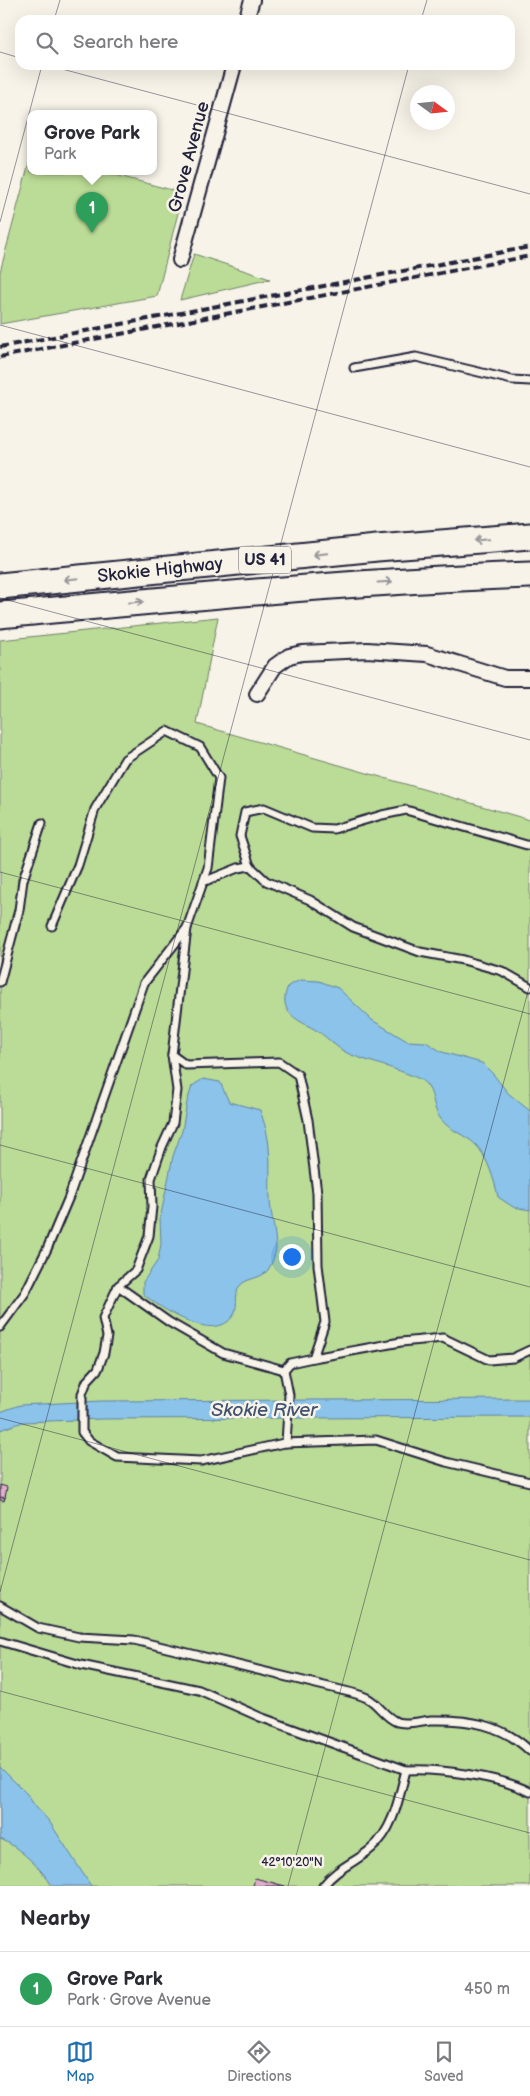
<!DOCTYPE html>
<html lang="en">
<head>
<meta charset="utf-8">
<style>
  :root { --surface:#fff; --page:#f2f2f3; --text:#2b2b33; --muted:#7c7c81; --line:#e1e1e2; --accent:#1f6fb2 }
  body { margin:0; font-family:"Balsamiq Sans",sans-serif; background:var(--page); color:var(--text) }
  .compass { position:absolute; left:410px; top:85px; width:45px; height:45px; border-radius:50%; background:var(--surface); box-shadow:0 5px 20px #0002; rotate:105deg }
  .you { position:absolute; left:291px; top:1256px; width:18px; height:18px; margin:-12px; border:4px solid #fff; border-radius:50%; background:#1a73e8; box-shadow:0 0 0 8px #1a73e833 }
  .badge { display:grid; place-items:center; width:32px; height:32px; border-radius:50%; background:var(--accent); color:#fff; font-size:16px; font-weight:700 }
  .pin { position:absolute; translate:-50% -41px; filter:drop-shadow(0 1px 2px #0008) }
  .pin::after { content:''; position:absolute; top:26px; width:18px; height:15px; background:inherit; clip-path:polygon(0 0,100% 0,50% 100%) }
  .popup { position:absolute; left:27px; top:110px; width:130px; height:65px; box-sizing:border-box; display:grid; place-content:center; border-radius:10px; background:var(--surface); filter:drop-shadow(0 1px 4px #0005); font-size:16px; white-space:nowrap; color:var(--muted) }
  .popup b { font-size:19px; color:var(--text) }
  .popup::after { content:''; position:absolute; left:50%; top:100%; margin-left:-10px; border:10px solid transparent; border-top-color:var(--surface) }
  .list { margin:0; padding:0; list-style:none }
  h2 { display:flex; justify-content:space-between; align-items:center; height:65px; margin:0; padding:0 20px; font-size:21px }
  h2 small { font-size:16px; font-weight:400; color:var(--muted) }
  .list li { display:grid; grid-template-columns:32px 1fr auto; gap:15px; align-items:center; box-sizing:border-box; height:75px; padding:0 20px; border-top:1px solid var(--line) }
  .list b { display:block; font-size:19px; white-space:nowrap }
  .list p { margin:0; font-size:16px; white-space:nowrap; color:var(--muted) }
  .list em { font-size:16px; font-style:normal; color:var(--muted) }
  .icon { flex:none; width:28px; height:28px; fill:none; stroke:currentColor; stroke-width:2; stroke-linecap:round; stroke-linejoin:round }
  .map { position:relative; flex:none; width:530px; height:1886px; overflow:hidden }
  .search { position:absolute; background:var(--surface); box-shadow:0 5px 20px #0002; left:15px; right:15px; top:15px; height:55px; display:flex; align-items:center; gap:12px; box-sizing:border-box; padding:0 18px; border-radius:15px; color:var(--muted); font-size:19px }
  .sheet { height:140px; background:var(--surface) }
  nav { display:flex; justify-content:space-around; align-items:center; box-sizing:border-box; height:70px; border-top:1px solid var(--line); background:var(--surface); font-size:14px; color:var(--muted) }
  nav a { display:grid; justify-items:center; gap:2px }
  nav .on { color:var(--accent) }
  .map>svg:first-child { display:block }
  .green { fill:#bbdc96; stroke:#6e7f68 }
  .water { fill:#8bc3ea; stroke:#6183a4 }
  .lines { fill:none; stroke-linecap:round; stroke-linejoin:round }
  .lane-casing { stroke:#22223b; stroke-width:11 }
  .street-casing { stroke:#22223b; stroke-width:18 }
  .highway-casing { stroke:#22223b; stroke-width:29 }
  .lane { stroke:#f7f3e8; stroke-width:7 }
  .street { stroke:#f7f3e8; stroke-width:14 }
  .highway { stroke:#f7f3e8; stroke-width:25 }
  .rail { stroke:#22223b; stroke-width:4; stroke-dasharray:8 4; stroke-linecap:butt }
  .wall { fill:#c195ae; stroke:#22223b }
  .building { fill:#e0adca; stroke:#22223b }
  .oneway { stroke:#97959a }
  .ticks { fill:none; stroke:#22223b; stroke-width:1; stroke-opacity:0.45 }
  .labels { text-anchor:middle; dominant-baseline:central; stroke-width:5; stroke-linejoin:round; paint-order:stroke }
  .shield { fill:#f7f3e8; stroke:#62616f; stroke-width:1 }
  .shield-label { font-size:16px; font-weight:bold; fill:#22223b }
  .street-label { font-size:18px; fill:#22223b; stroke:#f7f3e8 }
  .water-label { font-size:19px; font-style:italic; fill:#425270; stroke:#f7f3e8 }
  .ticks-label { font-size:12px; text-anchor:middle; fill:#22223b; stroke:#f7f3e8; stroke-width:5; stroke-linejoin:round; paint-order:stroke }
</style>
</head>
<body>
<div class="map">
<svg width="530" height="1886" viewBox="0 0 530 1886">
  <rect width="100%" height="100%" fill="#f7f3e8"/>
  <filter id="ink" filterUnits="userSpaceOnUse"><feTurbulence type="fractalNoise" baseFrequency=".02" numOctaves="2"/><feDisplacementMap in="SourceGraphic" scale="10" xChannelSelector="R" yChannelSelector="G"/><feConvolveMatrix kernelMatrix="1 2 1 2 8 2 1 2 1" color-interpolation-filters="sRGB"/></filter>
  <g filter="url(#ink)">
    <!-- green -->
    <g class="green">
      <polygon points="31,156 31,172 104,172 183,193 157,296 0,324 0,272"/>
      <polygon points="194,254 270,279 180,300"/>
      <polygon points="218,617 197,724 530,820 530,1886 0,1886 0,640"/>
    </g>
    <!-- water -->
    <g class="water">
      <path d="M300,980L319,981L338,988L372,1020L407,1041L426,1042L442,1052L482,1063L493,1074L508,1093L530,1111V1210L513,1207L498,1197C495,1182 487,1156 476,1145C465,1134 449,1131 440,1118C432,1108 435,1093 425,1083C415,1073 364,1061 347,1053C337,1048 329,1039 319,1032C300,1020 276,1015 288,986Z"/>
      <path d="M203,1079L220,1082L229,1102L260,1110C264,1122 268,1134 269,1147C271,1164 269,1182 270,1200C271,1216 276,1233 276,1249C275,1255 272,1264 268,1270C261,1280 245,1277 239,1287C234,1295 239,1308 233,1316C214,1344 162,1309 143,1294V1282L158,1260L161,1244L160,1219L173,1156L182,1131L187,1102L192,1086Z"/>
      <polygon points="530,1399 530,1417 103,1419 23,1422 0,1430 0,1412 20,1405 101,1401"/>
      <path d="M0,1767L27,1794L35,1806L49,1821L91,1886H52C43,1870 17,1845 0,1839Z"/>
    </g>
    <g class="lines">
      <defs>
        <g id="lane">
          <polyline points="354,368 416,357 512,380 530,381"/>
          <polyline points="530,846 406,810 382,815 334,829 312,828 264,808 245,812 240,836 250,866 266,881 310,900 353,927 420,952 463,960 502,971 530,987"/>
          <polyline points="203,882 238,868 250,866"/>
          <polyline points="187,928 172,1055 177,1090 173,1123 162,1147 151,1179 152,1207 149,1236 136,1270 118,1286 103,1318 107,1336 104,1353 98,1369 87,1381 82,1394 82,1432 89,1441 117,1457 201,1461 284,1443 376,1440 446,1462 530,1482"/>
          <polyline points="0,982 19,910 23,880 42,823"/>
          <polyline points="172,1055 186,1065 279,1062 298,1075 308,1120 317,1193 318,1265 325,1322 313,1358 290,1363 284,1370 289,1395 286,1443"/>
          <polyline points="118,1286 169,1322 223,1353 284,1370"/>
          <polyline points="0,1327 25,1293 47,1249 69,1197 144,983 187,928 208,868 219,778 200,747 167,731 125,759 95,809 78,865 52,926"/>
          <polyline points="313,1358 401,1342 443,1338 489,1360 513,1358 530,1350"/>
          <path d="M0,1606L38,1628L79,1637L134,1640L341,1690C349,1692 359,1694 367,1698C378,1703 384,1717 397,1722C407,1725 420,1721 431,1720C468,1719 502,1724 530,1751"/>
          <path d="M0,1641L81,1665L199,1690L260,1717L406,1770C438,1768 502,1777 530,1792"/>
          <path d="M323,1886C338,1867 355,1863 372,1848C394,1829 399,1797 406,1770"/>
        </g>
        <g id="street">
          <polyline points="246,20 252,0"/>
          <polyline points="180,260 234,65"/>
          <polyline points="257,694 275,666 289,656 302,653 367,650 427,654 505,678 530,678"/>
        </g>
        <g id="highway">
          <polyline points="0,586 377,548 530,536"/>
          <path d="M0,615C176,599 353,581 530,575"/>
        </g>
      </defs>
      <!-- lane casing -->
      <use href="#lane" class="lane-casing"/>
      <!-- street casing -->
      <use href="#street" class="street-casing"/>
      <!-- highway casing -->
      <use href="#highway" class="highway-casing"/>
      <!-- lane -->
      <use href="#lane" class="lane"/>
      <!-- street -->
      <use href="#street" class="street"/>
      <!-- highway -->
      <use href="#highway" class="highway"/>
      <!-- rail -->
      <g class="rail">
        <polyline points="0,347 530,247"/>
        <polyline points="0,357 530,256"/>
      </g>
    </g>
    <!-- wall -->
    <polygon class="wall" points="0,1485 5,1498 4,1501 0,1500"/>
    <!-- building -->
    <g class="building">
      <polygon points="0,1485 7,1487 5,1498 0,1497"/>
      <polygon points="255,1878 285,1886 253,1886"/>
    </g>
    <!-- one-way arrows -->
    <defs><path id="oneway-shaft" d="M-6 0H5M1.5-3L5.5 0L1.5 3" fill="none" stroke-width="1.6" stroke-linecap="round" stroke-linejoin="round" transform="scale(1.25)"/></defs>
    <g class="oneway">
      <use href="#oneway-shaft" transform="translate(481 540) rotate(175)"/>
      <use href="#oneway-shaft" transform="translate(320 554) rotate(174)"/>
      <use href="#oneway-shaft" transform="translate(71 579) rotate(174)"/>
      <use href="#oneway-shaft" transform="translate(385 582) rotate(-3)"/>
      <use href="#oneway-shaft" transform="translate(136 602) rotate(-5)"/>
    </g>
  </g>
  <!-- ticks -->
  <path class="ticks" d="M54,20L60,0M421,20L427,0M0,52L20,58M47,65L530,194M0,222L42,65M0,325L530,467M0,598L530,740M0,872L530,1014M0,1145L530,1287M0,1418L530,1560M0,1592L409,65M0,1691L530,1833M288,1886L530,984"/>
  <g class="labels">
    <!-- shield labels -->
    <rect class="shield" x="239" y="546.5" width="52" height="27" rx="4"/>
    <g class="shield-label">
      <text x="265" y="560">US 41</text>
    </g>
    <!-- street labels -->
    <g class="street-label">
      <text transform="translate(189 157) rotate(-75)">Grove Avenue</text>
      <text transform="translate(160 570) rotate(-6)">Skokie Highway</text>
    </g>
    <!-- water labels -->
    <g class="water-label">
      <text x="264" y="1410">Skokie River</text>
    </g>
  </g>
  <g class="ticks-label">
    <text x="292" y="1866">42°10'20"N</text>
  </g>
</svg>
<svg class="compass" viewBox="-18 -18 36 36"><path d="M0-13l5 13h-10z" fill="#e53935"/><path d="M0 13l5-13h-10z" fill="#7c7c81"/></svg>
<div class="you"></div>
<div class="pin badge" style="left:92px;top:233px;background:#2e9e5b">1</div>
<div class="popup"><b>Grove Park</b>Park</div>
<div class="search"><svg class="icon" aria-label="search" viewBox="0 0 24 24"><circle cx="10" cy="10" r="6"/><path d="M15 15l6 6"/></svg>Search here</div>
</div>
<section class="sheet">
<h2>Nearby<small></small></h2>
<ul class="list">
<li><span class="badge" style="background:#2e9e5b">1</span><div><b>Grove Park</b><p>Park · Grove Avenue</p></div><em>450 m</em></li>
</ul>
</section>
<nav>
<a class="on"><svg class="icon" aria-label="map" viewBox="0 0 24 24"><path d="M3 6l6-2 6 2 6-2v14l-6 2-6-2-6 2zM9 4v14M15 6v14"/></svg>Map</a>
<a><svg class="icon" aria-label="directions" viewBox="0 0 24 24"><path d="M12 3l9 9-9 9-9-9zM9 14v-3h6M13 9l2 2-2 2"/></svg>Directions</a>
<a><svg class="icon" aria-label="saved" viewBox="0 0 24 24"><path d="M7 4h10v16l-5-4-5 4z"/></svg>Saved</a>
</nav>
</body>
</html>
